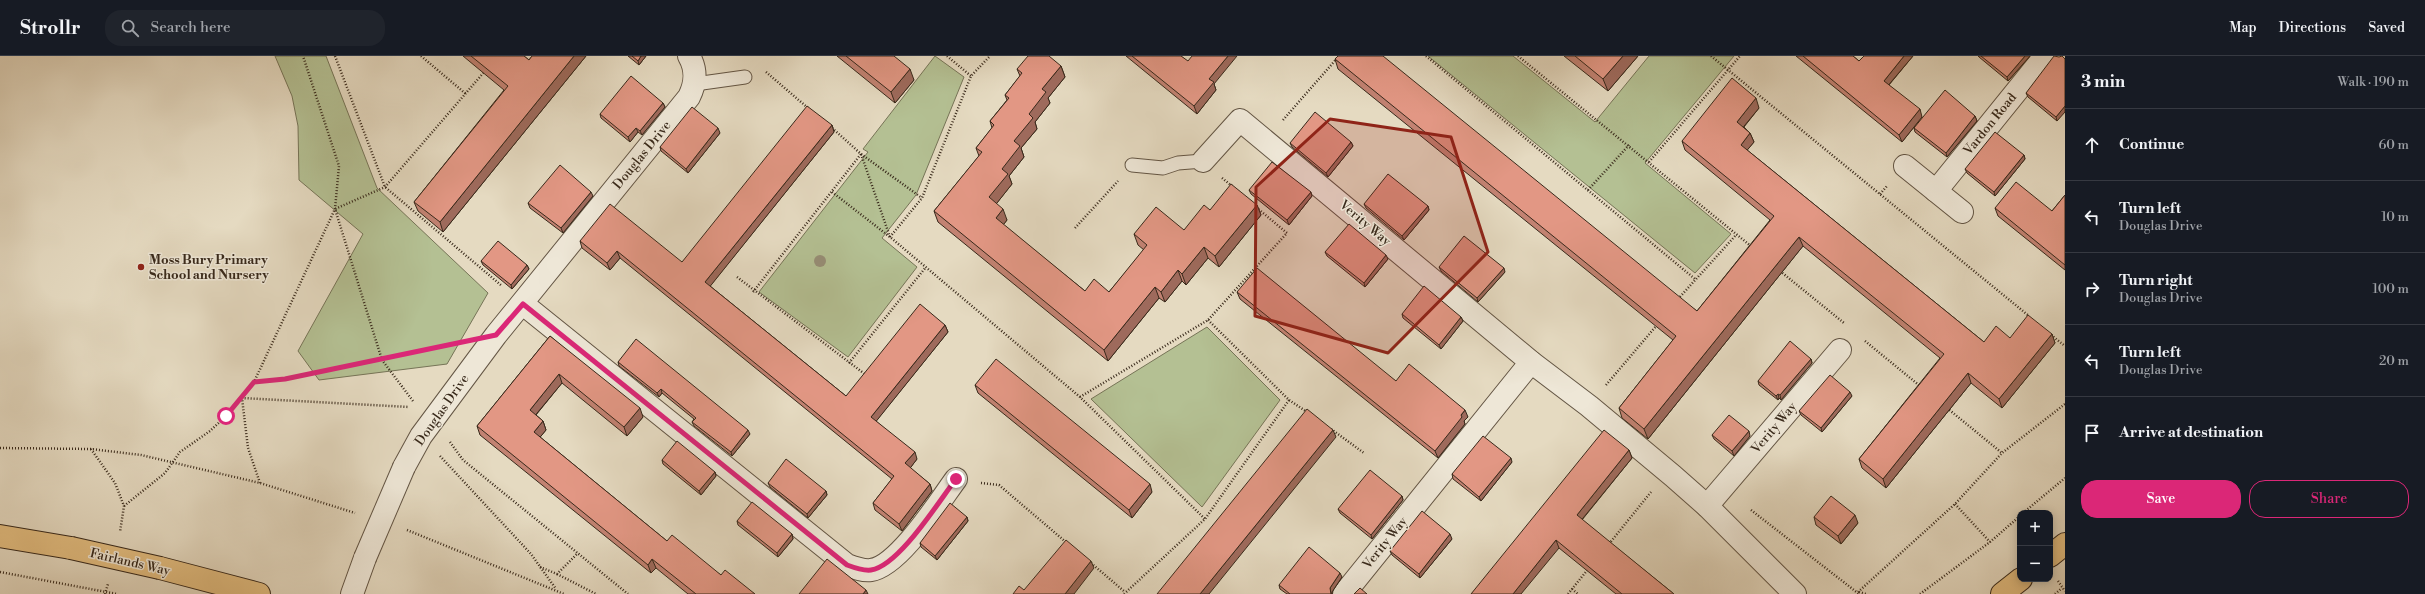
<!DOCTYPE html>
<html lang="en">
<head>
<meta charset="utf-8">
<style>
  :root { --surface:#171b24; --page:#20242c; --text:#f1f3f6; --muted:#9ea1a6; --line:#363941; --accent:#db2777 }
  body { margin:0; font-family:"Libre Bodoni",serif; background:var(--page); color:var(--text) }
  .controls { position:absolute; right:12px; bottom:12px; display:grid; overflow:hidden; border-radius:8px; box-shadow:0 2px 10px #0003 }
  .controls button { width:36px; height:36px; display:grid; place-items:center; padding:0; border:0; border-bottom:1px solid var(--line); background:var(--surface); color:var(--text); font:20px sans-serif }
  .stop { position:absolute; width:12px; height:12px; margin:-9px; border:3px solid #db2777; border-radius:50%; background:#fff }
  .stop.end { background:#db2777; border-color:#fff; box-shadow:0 1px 4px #0008 }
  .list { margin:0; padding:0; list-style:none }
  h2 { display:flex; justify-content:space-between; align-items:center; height:52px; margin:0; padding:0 16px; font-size:17px }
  h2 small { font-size:13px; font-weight:400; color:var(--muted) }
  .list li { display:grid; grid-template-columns:26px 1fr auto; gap:12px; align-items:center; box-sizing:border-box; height:72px; padding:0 16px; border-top:1px solid var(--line) }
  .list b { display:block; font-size:15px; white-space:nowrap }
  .list p { margin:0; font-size:13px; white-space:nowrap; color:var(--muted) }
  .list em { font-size:13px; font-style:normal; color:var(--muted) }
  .actions { display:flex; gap:8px; padding:12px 16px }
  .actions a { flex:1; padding:9px 0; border:1px solid var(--accent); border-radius:16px; text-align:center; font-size:14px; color:var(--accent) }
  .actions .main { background:var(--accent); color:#fff }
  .icon { flex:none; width:22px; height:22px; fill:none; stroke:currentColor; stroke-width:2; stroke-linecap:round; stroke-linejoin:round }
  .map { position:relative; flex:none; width:2065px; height:538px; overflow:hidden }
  header { display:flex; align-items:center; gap:24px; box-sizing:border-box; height:56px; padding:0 20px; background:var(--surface); border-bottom:1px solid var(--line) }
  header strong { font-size:19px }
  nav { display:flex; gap:22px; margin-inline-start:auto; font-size:14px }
  .search { width:280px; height:36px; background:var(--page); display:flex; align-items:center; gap:10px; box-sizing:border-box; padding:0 14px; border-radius:16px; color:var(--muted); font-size:15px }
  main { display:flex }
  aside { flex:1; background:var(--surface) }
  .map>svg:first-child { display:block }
  .green { fill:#b4c093; stroke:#767457 }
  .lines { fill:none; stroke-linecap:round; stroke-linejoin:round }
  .lane-casing { stroke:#635544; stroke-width:15 }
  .street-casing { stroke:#635544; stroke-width:24 }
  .primary-casing { stroke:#38291b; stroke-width:24 }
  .path { stroke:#38291b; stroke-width:2.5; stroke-dasharray:1 2; stroke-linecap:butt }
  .lane { stroke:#eee7d7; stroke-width:13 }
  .street { stroke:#eee7d7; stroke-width:22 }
  .primary { stroke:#e2bd80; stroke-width:22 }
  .street-bridge-casing { stroke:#635544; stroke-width:24; stroke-linecap:butt }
  .primary-bridge-casing { stroke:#38291b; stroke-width:24; stroke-linecap:butt }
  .street-bridge { stroke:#eee7d7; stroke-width:22 }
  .primary-bridge { stroke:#e2bd80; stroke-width:22 }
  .tree { fill:#978e76 }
  .wall { fill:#c28272; stroke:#38291b }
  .shaded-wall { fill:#9e6a5c; stroke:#38291b }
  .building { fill:#e29784; stroke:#38291b }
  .route { stroke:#db2777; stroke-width:5 }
  .marked { fill:#8f2418; fill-opacity:0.2; stroke:#8f2418; stroke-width:3; stroke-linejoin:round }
  .poi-dot { fill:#8f2418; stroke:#eee7d7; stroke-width:1.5 }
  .labels { text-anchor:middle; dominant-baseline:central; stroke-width:3; stroke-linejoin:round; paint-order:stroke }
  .street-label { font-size:13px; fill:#38291b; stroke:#eee7d7 }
  .poi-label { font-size:13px; font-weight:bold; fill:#38291b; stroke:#eee7d7; text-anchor:start }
</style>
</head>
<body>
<header>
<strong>Strollr</strong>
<div class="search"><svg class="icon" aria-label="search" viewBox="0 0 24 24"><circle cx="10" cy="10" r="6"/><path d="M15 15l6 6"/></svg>Search here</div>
<nav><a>Map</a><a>Directions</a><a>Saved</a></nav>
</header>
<main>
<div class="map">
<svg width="2065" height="538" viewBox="0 0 2065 538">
  <rect width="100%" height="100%" fill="#e5dac1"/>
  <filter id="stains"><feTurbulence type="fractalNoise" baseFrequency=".005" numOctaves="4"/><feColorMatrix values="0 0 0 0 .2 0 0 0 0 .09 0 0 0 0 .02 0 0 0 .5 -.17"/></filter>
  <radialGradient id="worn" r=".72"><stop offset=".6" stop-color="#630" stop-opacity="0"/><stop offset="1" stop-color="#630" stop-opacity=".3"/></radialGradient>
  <!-- green -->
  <g class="green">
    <polygon points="275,0 326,0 377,132 488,237 447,308 319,324 298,295 363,178 299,124 298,70 292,40"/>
    <polygon points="935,0 964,21 916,139 882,182 917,211 848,301 759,236 868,96 863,93"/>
    <polygon points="1428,0 1513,0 1595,66 1649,0 1734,0 1645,107 1731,178 1695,217"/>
    <polygon points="1207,271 1280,344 1202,451 1091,343"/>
  </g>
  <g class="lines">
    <defs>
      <g id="lane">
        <polyline points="695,28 745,21"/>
        <polyline points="1132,109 1163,112 1178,107 1203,105"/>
      </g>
      <g id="street">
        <polyline points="1203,105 1240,64 1531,306 1589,350 1673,420 1707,450 1795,538"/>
        <polyline points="1905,110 1962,156"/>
        <polyline points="1936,135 2045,0"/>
        <path d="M523,248L847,509C855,512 863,515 871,514C899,510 939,446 956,423"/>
        <path d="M404,411L421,380L496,279L689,41C696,27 697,14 689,0"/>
        <polyline points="1707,450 1840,294"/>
        <polyline points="352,538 365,502"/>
        <polyline points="1344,538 1531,306"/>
      </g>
      <g id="primary">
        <polyline points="0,480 71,492"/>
        <polyline points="2050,500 2065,488"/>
        <polyline points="160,512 259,538"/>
        <polyline points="2002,538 2021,523"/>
      </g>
    </defs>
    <!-- lane casing -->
    <use href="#lane" class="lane-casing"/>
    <!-- street casing -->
    <use href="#street" class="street-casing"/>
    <!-- primary casing -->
    <use href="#primary" class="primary-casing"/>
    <!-- path -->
    <g class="path">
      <polyline points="335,0 385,131 502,230"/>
      <polyline points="421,0 466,38"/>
      <polyline points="947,0 971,20"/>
      <polyline points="1426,0 1695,223"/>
      <polyline points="1518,0 1752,191"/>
      <polyline points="1711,0 2029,260"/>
      <polyline points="766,16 808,52"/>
      <polyline points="1283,64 1339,0"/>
      <polyline points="832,72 861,98 922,142"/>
      <polyline points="861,98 890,181"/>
      <polyline points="1649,106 1740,0"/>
      <polyline points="1222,122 1232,130"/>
      <polyline points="1588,134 1629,89"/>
      <polyline points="832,136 890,181 1080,341 1205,463"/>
      <polyline points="1880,138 1887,130"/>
      <polyline points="1075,172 1118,125"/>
      <polyline points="890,181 922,142 971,20 990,0"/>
      <polyline points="1780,215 1844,267"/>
      <polyline points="737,221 866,319"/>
      <polyline points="753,236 861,98"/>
      <polyline points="1678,243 1736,179"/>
      <polyline points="1208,264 1289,344 1307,356"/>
      <polyline points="2051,279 2065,290"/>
      <polyline points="1865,285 1920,330"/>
      <polyline points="849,307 926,211"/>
      <polyline points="254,326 285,323 455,288"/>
      <polyline points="1606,329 1657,269"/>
      <polyline points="1080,341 1208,264 1287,177 1257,152"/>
      <polyline points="413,345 382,304 335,153 385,131 485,15"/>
      <polyline points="1947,352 2002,397"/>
      <polyline points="1331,373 1364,397"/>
      <polyline points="450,386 463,404 628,538"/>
      <polyline points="0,392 91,393 141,399 260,427 355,457"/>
      <polyline points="91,393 115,427 124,450 120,476"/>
      <polyline points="440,400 531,498 556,533"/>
      <polyline points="260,427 248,392 242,342 409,351"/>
      <polyline points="981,427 999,429 1067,487"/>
      <polyline points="1955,448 1990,486"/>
      <polyline points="124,450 165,417 180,396 210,375 226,360 254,326 335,153 339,110 303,0"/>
      <polyline points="1751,454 1859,538"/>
      <polyline points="2023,457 2065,422"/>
      <polyline points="407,474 564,538"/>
      <polyline points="1609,488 1651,436"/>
      <polyline points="1091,507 1125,536"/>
      <polyline points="540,511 557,518 578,497"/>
      <polyline points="0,516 117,538"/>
      <polyline points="557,518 596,538"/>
      <polyline points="2058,525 2065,535"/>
      <polyline points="1572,533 1578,538"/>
      <polyline points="1858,536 1955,448 2002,397 2065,348"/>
      <polyline points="1859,536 1866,538"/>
      <polyline points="105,538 108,528"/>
      <polyline points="1124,538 1205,463 1289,344"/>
      <polyline points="1568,538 1589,512"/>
      <polyline points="1920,538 1990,486 2020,460"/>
      <polyline points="2055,538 2062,532"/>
    </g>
    <!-- lane -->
    <use href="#lane" class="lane"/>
    <!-- street -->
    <use href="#street" class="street"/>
    <!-- primary -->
    <use href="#primary" class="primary"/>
    <defs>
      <polyline id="street-bridge" points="365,502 404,411"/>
      <polyline id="primary-bridge" points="71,492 160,512"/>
    </defs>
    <!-- street-bridge casing -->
    <use href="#street-bridge" class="street-bridge-casing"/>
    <!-- primary-bridge casing -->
    <use href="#primary-bridge" class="primary-bridge-casing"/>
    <!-- street-bridge -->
    <use href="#street-bridge" class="street-bridge"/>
    <!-- primary-bridge -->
    <use href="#primary-bridge" class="primary-bridge"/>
  </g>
  <!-- trees -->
  <circle class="tree" cx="820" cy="205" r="6"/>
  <!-- wall -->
  <g class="wall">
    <polygon points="463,0 524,0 529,4 532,0 586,0 443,176 418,155 414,146 504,34"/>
    <polygon points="628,0 646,0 639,9"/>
    <polygon points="837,0 894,0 914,24 895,47"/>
    <polygon points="1126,0 1181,0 1214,28 1216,34 1197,58"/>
    <polygon points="1564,0 1638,0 1608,35"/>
    <polygon points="1796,0 1853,0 1859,5 1913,0 1889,29 1922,61 1902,86"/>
    <polygon points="1978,0 2030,0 2008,25 1979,1"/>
    <polygon points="1335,3 1697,255 1770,164 1685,94 1682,85 1759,52 1744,71 1750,77 1754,86 1747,94 1984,286 2010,282 2052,278 2055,287 2002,352 1971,327 1886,432 1862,412 1859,403 1940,302 1803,190 1648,383 1622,362 1619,352 1673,284 1338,13"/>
    <polygon points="2065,3 2057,65 2028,41 2026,37"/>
    <polygon points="1061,10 1065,21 1048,42 1050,47 1035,66 1037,73 1021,92 1024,101 1009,120 1012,128 996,148 1007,164 1003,169 1085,235 1109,236 1144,194 1138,189 1134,178 1184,174 1210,154 1257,149 1261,159 1219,211 1208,202 1186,229 1182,225 1165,246 1159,242 1108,305 938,166 934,155 979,100 976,92 992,72 990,65 1007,44 1005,39 1020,20 1017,13"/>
    <polygon points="663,47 665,51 642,79 638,76 630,86 601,62 600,58"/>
    <polygon points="1975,60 1977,65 1947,101 1915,76 1914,72"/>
    <polygon points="832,69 834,76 710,230 846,340 945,269 948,276 876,365 917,403 910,412 930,428 932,435 902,475 875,454 873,447 892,423 620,202 610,214 582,192 580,185 682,206"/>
    <polygon points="720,77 688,117 661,95 660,91"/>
    <polygon points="1351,86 1353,90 1328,121 1292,91 1290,87"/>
    <polygon points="2024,99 2025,103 1995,140 1967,117 1965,113"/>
    <polygon points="1249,134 1312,140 1289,169 1251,138"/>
    <polygon points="2065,139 2065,214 1998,160 1995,152 2052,155"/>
    <polygon points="593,140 563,177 530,152 528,147"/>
    <polygon points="1364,148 1428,150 1429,154 1404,184 1366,152"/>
    <polygon points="1325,196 1388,203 1365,231 1327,200"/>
    <polygon points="481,205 527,209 529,213 512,233 483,209"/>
    <polygon points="1439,211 1505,216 1478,246 1441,215"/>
    <polygon points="1237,236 1396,325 1468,361 1464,365 1465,368 1438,402 1240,243"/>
    <polygon points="1402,258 1461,261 1463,265 1441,293 1403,262"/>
    <polygon points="550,280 643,361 627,380 562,327 536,359 543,365 546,374 540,381 667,485 721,519 755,538 688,538 656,512 651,517 480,379 477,370"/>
    <polygon points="1811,303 1812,307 1781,344 1779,342 1778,344 1759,329 1758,325"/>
    <polygon points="618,306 750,378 732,400 694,370 692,366 694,363 662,337 659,341 619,310"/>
    <polygon points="975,329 1152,436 1132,462 978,337"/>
    <polygon points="1852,340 1822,376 1801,359 1799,355"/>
    <polygon points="1712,379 1750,380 1734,400 1714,383"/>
    <polygon points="1629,394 1632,402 1582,464 1674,538 1616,538 1559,492 1471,538"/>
    <polygon points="662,404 715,416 716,420 701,439 663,408"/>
    <polygon points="1512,406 1481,445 1453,423 1452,418"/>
    <polygon points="768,427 826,435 827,439 808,462 770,431"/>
    <polygon points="1402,440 1403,444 1372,483 1340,457 1338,453"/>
    <polygon points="967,461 968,465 937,504 921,491 920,487"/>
    <polygon points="1814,461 1858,467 1841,488 1816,469"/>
    <polygon points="737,465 792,478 793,483 778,501 738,469"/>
    <polygon points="1452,483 1420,522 1392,499 1390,495"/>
    <polygon points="1342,521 1332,536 1332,538 1287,538 1280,533 1279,529"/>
  </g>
  <!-- shaded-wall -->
  <g class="shaded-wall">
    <polygon points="574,0 586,0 443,176 440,166"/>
    <polygon points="641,0 646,0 639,9 638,5"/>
    <polygon points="1228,0 1237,0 1214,28 1216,34 1197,58 1194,50 1209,23"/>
    <polygon points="1623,0 1638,0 1608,35 1603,23"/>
    <polygon points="1904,0 1913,0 1886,32 1884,25"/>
    <polygon points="2025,0 2030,0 2008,25 2007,21"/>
    <polygon points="1061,10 1065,21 1048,42 1050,47 1035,66 1037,73 1021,92 1024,101 1009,120 1012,128 993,152 989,141 1014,85 1042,33"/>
    <polygon points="910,13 914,24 895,47 891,36"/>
    <polygon points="1756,42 1759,52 1740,75 1737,66"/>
    <polygon points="663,47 665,51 642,79 640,75"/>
    <polygon points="2065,50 2065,56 2057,65 2056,61"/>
    <polygon points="1920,53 1922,61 1902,86 1899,79"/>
    <polygon points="1975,60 1977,65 1947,101 1946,97"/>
    <polygon points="832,69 834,76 708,233 705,226"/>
    <polygon points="636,72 638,76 630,86 628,81"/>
    <polygon points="718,72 720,77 688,117 686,113"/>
    <polygon points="1750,77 1754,86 1744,98 1741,89"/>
    <polygon points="1351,86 1353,90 1328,121 1326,117"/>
    <polygon points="2024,99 2025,103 1995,140 1994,136"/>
    <polygon points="591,136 593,140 563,177 561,172"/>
    <polygon points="1311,136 1312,140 1289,169 1287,164"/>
    <polygon points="1257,149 1261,159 1219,211 1215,200"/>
    <polygon points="1428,150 1429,154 1404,184 1402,180"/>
    <polygon points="1003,153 1007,164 1000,173 996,162"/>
    <polygon points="1799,181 1803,190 1648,383 1644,373"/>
    <polygon points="1204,191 1208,202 1186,229 1182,218"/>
    <polygon points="617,195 620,202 610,214 607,207"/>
    <polygon points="1386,199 1388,203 1365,231 1364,227"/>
    <polygon points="527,209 529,213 512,233 511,229"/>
    <polygon points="1504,212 1505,216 1478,246 1477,242"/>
    <polygon points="1178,214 1182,225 1165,246 1161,236"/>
    <polygon points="1155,231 1159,242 1108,305 1104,294"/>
    <polygon points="1461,261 1463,265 1441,293 1439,289"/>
    <polygon points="945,269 948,276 874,368 871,361"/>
    <polygon points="2052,278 2055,287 2002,352 1999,343"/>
    <polygon points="1811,303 1812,307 1781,344 1780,339"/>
    <polygon points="1968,317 1971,327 1886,432 1883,423"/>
    <polygon points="559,318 562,327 533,362 530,354"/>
    <polygon points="661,333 662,337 659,341 657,337"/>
    <polygon points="1850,336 1852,340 1822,376 1821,372"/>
    <polygon points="1778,338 1779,342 1778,344 1776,340"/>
    <polygon points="640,352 643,361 627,380 624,371"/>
    <polygon points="1465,354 1468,361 1464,365 1465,368 1438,402 1435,395"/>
    <polygon points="543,365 546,374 537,385 534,376"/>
    <polygon points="748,374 750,378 732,400 731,396"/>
    <polygon points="1333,374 1336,381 1209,538 1200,538"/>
    <polygon points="1749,375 1750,380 1734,400 1732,395"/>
    <polygon points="1629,394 1632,402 1579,467 1577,459"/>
    <polygon points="915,396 917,403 908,415 905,407"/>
    <polygon points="1511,402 1512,406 1481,445 1479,441"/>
    <polygon points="715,416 716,420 701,439 699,435"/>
    <polygon points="930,428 932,435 902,475 899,468"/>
    <polygon points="1150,428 1152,436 1132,462 1129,454"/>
    <polygon points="826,435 827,439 808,462 807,458"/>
    <polygon points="1402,440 1403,444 1372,483 1371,479"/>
    <polygon points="1855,459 1858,467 1841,488 1838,480"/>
    <polygon points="967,461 968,465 937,504 935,500"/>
    <polygon points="792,478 793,483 778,501 777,497"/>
    <polygon points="1450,478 1452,483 1420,522 1419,518"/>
    <polygon points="1556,484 1559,492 1521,538 1513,538"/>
    <polygon points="652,503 656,512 651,517 648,509"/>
    <polygon points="1091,505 1094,512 1074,538 1065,538"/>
    <polygon points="1340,517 1342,521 1332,536 1332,538 1331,538 1330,532"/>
    <polygon points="866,534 868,538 863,538"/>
  </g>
  <!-- building -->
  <g class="building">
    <polygon points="471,0 524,0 529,4 532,0 574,0 440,166 414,146 508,30"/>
    <polygon points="632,0 641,0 638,5"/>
    <polygon points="846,0 894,0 910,13 891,36"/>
    <polygon points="1028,0 1049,0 1061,10 1042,33 1046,36 1029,58 1033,62 1014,85 1020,90 1002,113 1008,118 989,141 1003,153 996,162 1085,235 1094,223 1109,236 1147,189 1134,178 1156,151 1184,174 1204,149 1210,154 1231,128 1257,149 1215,200 1204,191 1182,218 1178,214 1161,236 1155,231 1104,294 934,155 982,96 976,92 994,69 990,65 1009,42 1005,39 1022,17 1017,13"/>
    <polygon points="1132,0 1181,0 1188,5 1192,0 1228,0 1209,23 1214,26 1194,50"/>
    <polygon points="1338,0 1383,0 1697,255 1774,160 1682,85 1732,22 1756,42 1737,66 1750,77 1741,89 1984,286 1996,270 2010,282 2028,259 2052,278 1999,343 1968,317 1883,423 1859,403 1944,298 1799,181 1644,373 1619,352 1676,280 1335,3"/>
    <polygon points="1575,0 1623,0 1603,23"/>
    <polygon points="1803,0 1853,0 1859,5 1864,0 1904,0 1884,25 1920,53 1899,79"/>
    <polygon points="1981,0 2025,0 2007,21"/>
    <polygon points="2054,0 2059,1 2062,0 2065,3 2065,50 2056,61 2026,37"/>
    <polygon points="631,20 663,47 640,75 636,72 628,81 600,58"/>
    <polygon points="1945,34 1975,60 1946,97 1914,72"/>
    <polygon points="807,50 832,69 705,226 846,340 920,248 945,269 871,361 915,396 905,407 930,428 899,468 873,447 894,420 617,195 607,207 580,185 610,148 682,206"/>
    <polygon points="692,51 718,72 686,113 660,91"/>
    <polygon points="1315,56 1351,86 1326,117 1290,87"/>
    <polygon points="1995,76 2024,99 1994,136 1965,113"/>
    <polygon points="1272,106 1311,136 1287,164 1249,134"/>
    <polygon points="560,109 591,136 561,172 528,147"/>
    <polygon points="1388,118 1428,150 1402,180 1364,148"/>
    <polygon points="2016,126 2052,155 2065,139 2065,209 1995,152"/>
    <polygon points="1349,168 1386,199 1364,227 1325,196"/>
    <polygon points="1464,180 1504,212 1477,242 1439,211"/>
    <polygon points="498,185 527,209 511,229 481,205"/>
    <polygon points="1257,212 1396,325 1409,308 1465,354 1461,359 1462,361 1435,395 1237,236"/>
    <polygon points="1424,230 1461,261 1439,289 1402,258"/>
    <polygon points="550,280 640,352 624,371 559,318 530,354 543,365 534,376 667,485 672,479 721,519 725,514 755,538 696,538 652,503 648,509 477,370"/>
    <polygon points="636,283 748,374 731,396 692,366 696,362 661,333 657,337 618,306"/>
    <polygon points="1790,285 1811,303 1780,339 1778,338 1776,340 1758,325"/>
    <polygon points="996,303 1150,428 1129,454 975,329"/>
    <polygon points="1830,319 1850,336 1821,372 1799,355"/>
    <polygon points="1307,353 1333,374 1200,538 1157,538"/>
    <polygon points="1729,359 1749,375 1732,395 1712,379"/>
    <polygon points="1604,374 1629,394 1577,459 1674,538 1622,538 1556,484 1513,538 1471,538"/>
    <polygon points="1483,380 1511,402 1479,441 1452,418"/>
    <polygon points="677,385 715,416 699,435 662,404"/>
    <polygon points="786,403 826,435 807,458 768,427"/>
    <polygon points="1370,414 1402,440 1371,479 1338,453"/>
    <polygon points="1831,440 1855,459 1838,480 1814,461"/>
    <polygon points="752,446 792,478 777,497 737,465"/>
    <polygon points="950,447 967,461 935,500 920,487"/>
    <polygon points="1422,455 1450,478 1419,518 1390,495"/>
    <polygon points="1066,484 1091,505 1065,538 1013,538 1019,530 1024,534"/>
    <polygon points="1309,491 1340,517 1330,532 1331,538 1290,538 1279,529"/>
    <polygon points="827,503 866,534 863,538 799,538"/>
    <polygon points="1360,532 1367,538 1354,538"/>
  </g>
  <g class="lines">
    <!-- route -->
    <path class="route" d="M226,360L254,326L285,323L496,279L523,248L847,509C855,512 863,515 871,514C899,510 939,445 956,423"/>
  </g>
  <!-- marked area -->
  <path class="marked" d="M1330,63L1451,81L1488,196L1388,297L1255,260L1256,131Z"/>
  <!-- markers -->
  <circle class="poi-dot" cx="141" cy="211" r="4"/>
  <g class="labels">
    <!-- street labels -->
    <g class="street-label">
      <text transform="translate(1990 68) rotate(-51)">Vardon Road</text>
      <text transform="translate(642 99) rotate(-51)">Douglas Drive</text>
      <text transform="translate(1365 167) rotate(40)">Verity Way</text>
      <text transform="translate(442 354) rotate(-55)">Douglas Drive</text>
      <text transform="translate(1774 372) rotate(-50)">Verity Way</text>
      <text transform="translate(1385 487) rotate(-51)">Verity Way</text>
      <text transform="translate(130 506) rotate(13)">Fairlands Way</text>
    </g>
    <!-- poi labels -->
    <g class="poi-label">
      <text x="149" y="204">Moss Bury Primary<tspan x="149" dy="15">School and Nursery</tspan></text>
    </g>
  </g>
  <rect width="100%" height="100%" filter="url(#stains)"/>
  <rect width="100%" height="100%" fill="url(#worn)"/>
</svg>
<div class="controls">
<button>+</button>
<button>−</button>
</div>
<div class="stop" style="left:226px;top:360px"></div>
<div class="stop end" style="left:956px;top:423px"></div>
</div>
<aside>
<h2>3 min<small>Walk · 190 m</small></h2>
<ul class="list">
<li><svg class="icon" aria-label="ahead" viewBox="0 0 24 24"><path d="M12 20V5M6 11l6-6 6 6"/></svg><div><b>Continue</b></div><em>60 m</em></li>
<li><svg class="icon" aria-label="left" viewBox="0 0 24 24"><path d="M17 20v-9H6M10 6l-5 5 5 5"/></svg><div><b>Turn left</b><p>Douglas Drive</p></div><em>10 m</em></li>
<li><svg class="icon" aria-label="right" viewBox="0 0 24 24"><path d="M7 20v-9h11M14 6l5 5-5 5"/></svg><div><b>Turn right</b><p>Douglas Drive</p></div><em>100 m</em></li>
<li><svg class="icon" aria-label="left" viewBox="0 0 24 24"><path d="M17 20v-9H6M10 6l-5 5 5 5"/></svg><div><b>Turn left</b><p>Douglas Drive</p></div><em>20 m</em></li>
<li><svg class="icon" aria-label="arrive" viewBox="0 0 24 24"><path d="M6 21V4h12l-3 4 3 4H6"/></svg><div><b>Arrive at destination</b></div></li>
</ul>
<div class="actions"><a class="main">Save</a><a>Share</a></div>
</aside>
</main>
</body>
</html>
